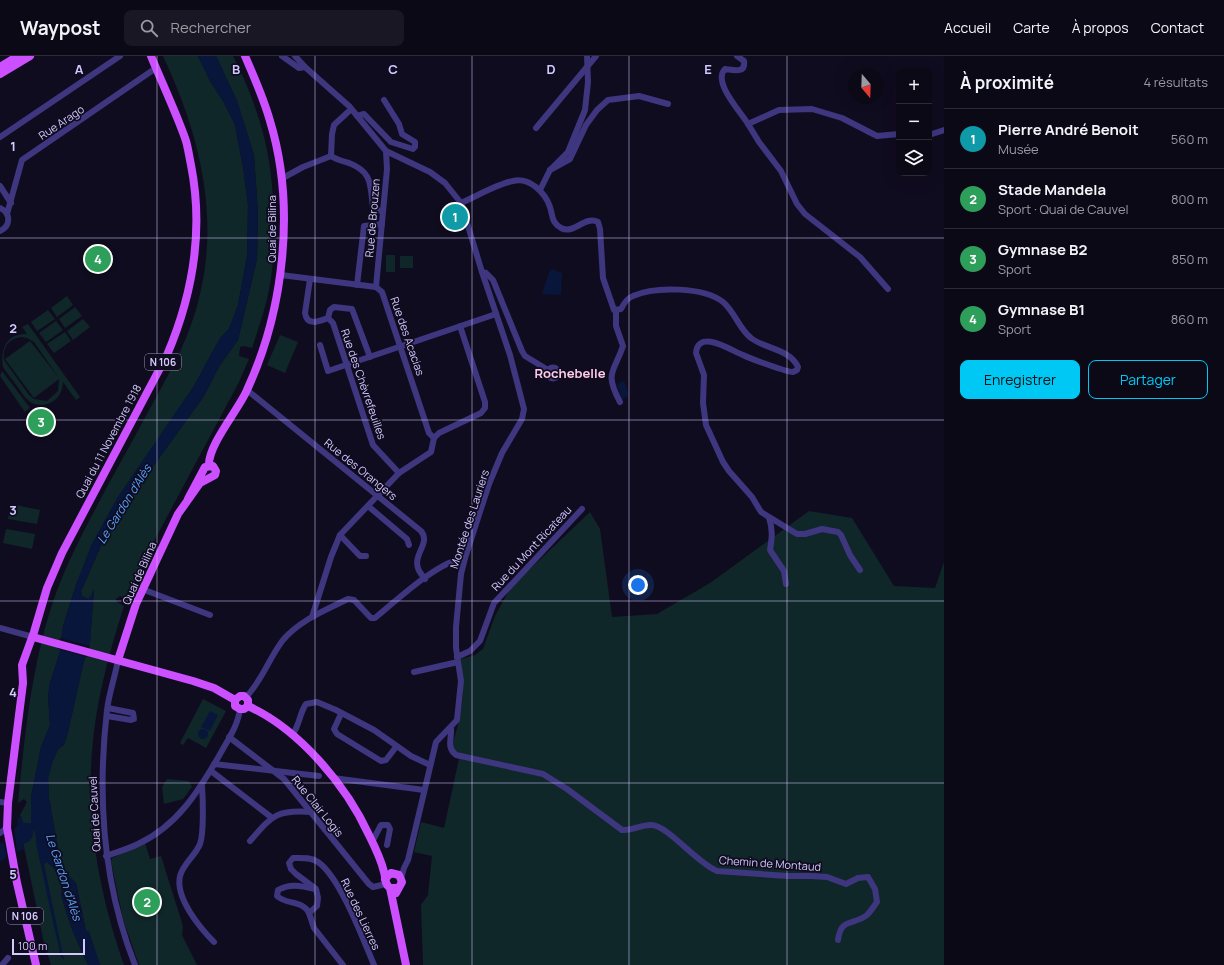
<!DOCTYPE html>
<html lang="fr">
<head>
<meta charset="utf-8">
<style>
  :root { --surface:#0c0917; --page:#1a1724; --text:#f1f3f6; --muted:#9a9aa1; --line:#2c2a36; --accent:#00c8f4 }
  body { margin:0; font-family:Manrope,sans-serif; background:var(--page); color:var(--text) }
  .controls { position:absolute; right:12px; top:12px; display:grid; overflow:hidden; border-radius:8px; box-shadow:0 4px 16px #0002 }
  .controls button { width:36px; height:36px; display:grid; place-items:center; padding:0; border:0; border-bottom:1px solid var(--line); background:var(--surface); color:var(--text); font:20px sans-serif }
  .compass { position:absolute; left:848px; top:12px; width:36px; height:36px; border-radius:50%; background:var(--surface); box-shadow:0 4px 16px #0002; rotate:161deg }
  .scale { position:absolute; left:12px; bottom:10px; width:73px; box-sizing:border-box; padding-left:4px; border:2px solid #d4c9ff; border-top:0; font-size:11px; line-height:14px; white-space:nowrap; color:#d4c9ff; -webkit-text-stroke:3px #100c1f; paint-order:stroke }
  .you { position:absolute; left:638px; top:529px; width:14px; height:14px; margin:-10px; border:3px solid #fff; border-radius:50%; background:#1a73e8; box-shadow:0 0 0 6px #1a73e833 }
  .badge { display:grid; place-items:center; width:26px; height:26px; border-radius:50%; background:var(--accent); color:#fff; font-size:13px; font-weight:700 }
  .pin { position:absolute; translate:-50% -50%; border:2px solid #fff; box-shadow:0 1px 4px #0006 }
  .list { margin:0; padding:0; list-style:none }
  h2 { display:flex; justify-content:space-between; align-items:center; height:52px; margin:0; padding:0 16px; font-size:17px }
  h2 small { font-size:13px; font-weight:400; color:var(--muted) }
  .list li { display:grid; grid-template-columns:26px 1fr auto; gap:12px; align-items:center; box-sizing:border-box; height:60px; padding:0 16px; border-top:1px solid var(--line) }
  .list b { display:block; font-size:15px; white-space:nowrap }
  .list p { margin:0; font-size:13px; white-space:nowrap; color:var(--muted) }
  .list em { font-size:13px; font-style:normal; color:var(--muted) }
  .actions { display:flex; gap:8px; padding:12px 16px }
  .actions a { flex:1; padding:9px 0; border:1px solid var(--accent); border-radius:8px; text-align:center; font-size:14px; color:var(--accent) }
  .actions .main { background:var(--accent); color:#111 }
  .icon { flex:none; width:22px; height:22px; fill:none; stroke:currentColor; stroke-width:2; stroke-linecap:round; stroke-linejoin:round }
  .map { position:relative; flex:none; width:944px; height:909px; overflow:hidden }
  header { display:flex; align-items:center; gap:24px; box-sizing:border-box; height:56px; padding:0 20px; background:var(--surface); border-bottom:1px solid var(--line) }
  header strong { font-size:19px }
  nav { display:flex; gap:22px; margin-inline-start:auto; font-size:14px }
  .search { width:280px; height:36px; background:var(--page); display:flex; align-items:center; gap:10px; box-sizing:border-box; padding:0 14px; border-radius:8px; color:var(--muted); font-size:15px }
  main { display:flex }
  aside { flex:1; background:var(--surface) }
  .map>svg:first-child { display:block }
  .green { fill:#0f2729; fill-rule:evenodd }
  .water { fill:#08163b }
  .pier { fill:#100c1f }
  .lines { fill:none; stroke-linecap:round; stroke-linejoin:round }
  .minor { stroke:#3e367f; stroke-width:6 }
  .major { stroke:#cc50ff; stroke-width:8 }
  .grid { fill:none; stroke:#d4c9ff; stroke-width:1; stroke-opacity:0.55 }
  .labels { text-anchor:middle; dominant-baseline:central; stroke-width:3.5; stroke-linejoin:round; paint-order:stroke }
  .shield { fill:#100c1f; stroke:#9990bc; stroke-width:1 }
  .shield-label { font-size:10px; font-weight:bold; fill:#d4c9ff }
  .street-label { font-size:11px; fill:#d4c9ff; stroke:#100c1f }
  .water-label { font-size:12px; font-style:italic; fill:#57a4ff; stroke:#100c1f }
  .quarter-label { font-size:13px; font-weight:bold; fill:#ffcbe8; stroke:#100c1f }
  .grid-label { font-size:13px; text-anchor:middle; font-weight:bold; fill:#d4c9ff; stroke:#100c1f; stroke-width:3.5; stroke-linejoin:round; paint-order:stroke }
</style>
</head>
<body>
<header>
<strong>Waypost</strong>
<div class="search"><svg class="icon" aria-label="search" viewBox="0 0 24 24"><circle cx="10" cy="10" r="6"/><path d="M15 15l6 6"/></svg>Rechercher</div>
<nav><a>Accueil</a><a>Carte</a><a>À propos</a><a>Contact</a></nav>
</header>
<main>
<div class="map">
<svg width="944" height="909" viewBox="0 0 944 909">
  <rect width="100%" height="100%" fill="#100c1f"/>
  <!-- green -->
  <g class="green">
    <path d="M163,0H198L210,25L223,45L235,69L243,111L248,149L247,200L238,249L229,273L220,282L194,330L118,441L92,488L76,529L63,570L60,596L50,627L48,641L50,669L41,691L31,741V767H23L20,759L27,746L24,743L18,747C26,667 34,584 67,510C91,458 120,408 147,358C161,332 177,305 188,277C225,182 205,89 163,0Z"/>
    <path d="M216,0H233C247,27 258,56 265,85C275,125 277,194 269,234C265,254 258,273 252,292L243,290L240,291L239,300L249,303L239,326L153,487L127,543L120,540L116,543L117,546L124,550C109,597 96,645 92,695C86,768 100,840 124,909H100L89,876L86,875L76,827L64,815L59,798L49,742L48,722L52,707L58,693L64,689L68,676L83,609L90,586L94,534L89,543H86L82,540L81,535C96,504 111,457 136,434L204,340L220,309L238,284L257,203L258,157L254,99L237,45Z"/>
    <rect x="386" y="199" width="9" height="17"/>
    <rect x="400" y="200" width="13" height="12"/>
    <polygon points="67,240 73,249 57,261 51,252"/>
    <polygon points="75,251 82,260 65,272 59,263"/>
    <polygon points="48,254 55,263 37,275 31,266"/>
    <polygon points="83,263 90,271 73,284 67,275"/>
    <polygon points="56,265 63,274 46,286 39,277"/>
    <path d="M28,268L80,341L76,344L63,326C62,335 60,341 52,346C45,350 35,350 29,345C24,341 21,335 17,330C13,324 7,318 3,311C0,291 8,277 27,278L22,271ZM21,281L27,282L34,286L59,322L30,285L5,303L34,342L59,323L58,335L47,345L34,343L29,339L4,304C2,292 8,283 21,281Z"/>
    <polygon points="65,276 71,285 54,297 47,288"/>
    <polygon points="280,279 298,286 285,317 267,309"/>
    <polygon points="2,315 30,352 25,356 0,320"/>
    <polygon points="11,448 40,454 37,468 8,463"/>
    <polygon points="809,455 852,462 894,530 935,532 944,506 944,909 423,909 421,849 428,839 432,800 414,796 421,766 444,772 460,698 455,697 452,690 460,662 463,639 461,603 475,599 483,593 495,560 511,531 590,456 600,473 612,561 657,558 710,527"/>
    <polygon points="6,473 35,478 32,493 3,487"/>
    <polygon points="203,643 226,655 206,692 188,682 183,689 180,687"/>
    <polygon points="167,723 189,725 192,731 183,743 164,748 162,731"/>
    <path d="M33,771C37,778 36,787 38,795C46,828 52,861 60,894L59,897L63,903L44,809L45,805C53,809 57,817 60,825C64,831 60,836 62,842C68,865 78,888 88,909H51L44,887L23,786L26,787L32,782Z"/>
    <polygon points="145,787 150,803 161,800 183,870 182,879 197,909 139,909 123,863 111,805 112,802"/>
  </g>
  <!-- water -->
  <g class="water">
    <path d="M198,0H216L237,45L254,99L258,157L257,203L238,284L220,309L204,340L136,434C111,457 96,504 81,535L82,540L89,543L94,533L90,586L83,609L68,676L64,689L58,693L52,707L48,722L49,742L59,798L64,815L76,827L86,875L89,876L100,909H88C78,887 68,865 62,842C60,836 64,831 60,825C57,817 53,809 46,806L44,809L64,904L59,897L60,894C51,861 45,827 37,792C36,785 37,778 34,772L32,782L26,787H23L24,793L12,797L0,806V788L18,769L17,764L21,760L23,767H31V741L41,691L50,669L48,641L50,627L60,596L63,570L76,529L92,488L118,441L194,330L220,282L229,273L238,249L247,200L248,149L243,111L235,69L223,45L210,25Z"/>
    <polygon points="552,213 562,217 561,239 542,238 549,217"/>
    <polygon points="624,325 629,340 622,343 617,328"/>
    <polygon points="210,655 218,659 210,675 201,671"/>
    <circle cx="203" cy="678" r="5"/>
  </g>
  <!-- pier -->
  <g class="pier">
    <polygon points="60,582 90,590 87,601 58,593"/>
    <polygon points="14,770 17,797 7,802 4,788 0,785"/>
  </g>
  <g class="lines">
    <!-- minor -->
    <g class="minor">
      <polyline points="282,0 299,12 305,11"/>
      <polyline points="295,0 305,11 349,50 386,95 430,116 445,127 461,147 482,216 510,299 524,353 522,363 502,397 489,428 465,502 461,518 456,571 456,592 461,625 457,664 436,686 408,804 404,812 401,823"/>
      <path d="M737,0L744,5C746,18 733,14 725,13C712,26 741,56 748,68L779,54L812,53L842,62L877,80L899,78"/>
      <polyline points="357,60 364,58 391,86 413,93 415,91 415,86 402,78 399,68 384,44"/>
      <polyline points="748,68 759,86 781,115 797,148 805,158 860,201 888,233"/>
      <polyline points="536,72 596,0"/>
      <polyline points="929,79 944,74"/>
      <polyline points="0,81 120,0"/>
      <path d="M331,100C337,104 342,105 349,107C373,116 370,130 373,151L377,154L383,155"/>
      <polyline points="550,114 570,103 586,69 597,54 608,44 639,40 668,48"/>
      <polyline points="281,123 303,111 331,100 332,78 334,69 348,56"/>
      <polyline points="0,130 11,147"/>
      <polyline points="540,134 550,114 568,96 585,54 588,26 587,0"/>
      <path d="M461,147C477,140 497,128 513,125C529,121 545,136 550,151C553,160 551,166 561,172C574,179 585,159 598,166L600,173L603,222L614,254L621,253C624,247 627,242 633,240C655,230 704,231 723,246C735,256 739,273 751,282C765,293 790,293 798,311L797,314L793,316C787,316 751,303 743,299C732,295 698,272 696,297L704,319L703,347L706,369L723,406L729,415L752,441L761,456L797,478H805L822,473L838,476L841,479L850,499L860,514"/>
      <path d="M0,152C11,157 11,170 0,175"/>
      <polyline points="7,158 22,104 156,12"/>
      <polyline points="482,216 486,217 493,224 522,295 525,300 548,314"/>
      <polyline points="281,219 376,231 382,236 429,377 434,382"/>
      <path d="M310,223L305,257C307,271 320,265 328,262"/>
      <polyline points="357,229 364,170 382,168"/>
      <polyline points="376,231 387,113 386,95"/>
      <path d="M616,254V270L623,290C614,317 604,316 620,346"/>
      <polyline points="320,289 328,315 496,258"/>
      <polyline points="370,301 352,253 334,251 330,254 328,262 333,267 373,389 399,417"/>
      <circle cx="553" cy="317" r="5.5"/>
      <path d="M247,334L421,475C431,487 413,498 418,512C419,516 422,519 425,523"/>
      <polyline points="368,450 407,483 409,489"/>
      <path d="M769,462C773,473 772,482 770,494L784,515L786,528"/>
      <polyline points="340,479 360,500 366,500"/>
      <polyline points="142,533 210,559"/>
      <polyline points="312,561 331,501 340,479 399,417 431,396 434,382 439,377 481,357 485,352 485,346 460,270"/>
      <polyline points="0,572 33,581"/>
      <polyline points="457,601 470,595 480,585 494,547 582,453"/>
      <path d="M118,604C115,621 109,637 107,654C97,741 103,828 135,909"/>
      <polyline points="414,616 458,606"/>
      <path d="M246,641C262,625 269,602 283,584C300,564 326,554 348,543L354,544L371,562H375C396,545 438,505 465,502"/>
      <polyline points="341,658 334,673 337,678 381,705 386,704 396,691"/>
      <polyline points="107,660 131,664 134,663 133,657 108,652"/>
      <path d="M451,672C452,683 446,691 456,699L543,718L567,733L622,774C633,775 642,768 652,769C668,770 697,807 717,815L788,820H811L827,821L846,828L858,822L868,821L875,833L877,846C874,850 871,855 867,859C853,870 841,861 838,884"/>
      <path d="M292,679C300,669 299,658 306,648L317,646L336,654L374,674L411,700L430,709"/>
      <polyline points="229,681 284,723 369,828 373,831 386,828"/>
      <polyline points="214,708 319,720"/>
      <polyline points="211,715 271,761"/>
      <polyline points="333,722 424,734"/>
      <path d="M202,730C203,743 204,777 200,788C195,800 183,808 180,820C175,842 200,872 214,886"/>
      <polyline points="0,746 8,747"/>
      <polyline points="0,777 7,772"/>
      <path d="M250,785C272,760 276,753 312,756"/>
      <polyline points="372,786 381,769 388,769 390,773 387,789"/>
      <path d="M106,800C117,796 128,793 138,788C177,770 198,736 219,700C227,685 238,670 240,653"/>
      <path d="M309,857C303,844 286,849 277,840L278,834C290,827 302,830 315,833"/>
      <polyline points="2,909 8,902"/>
      <path d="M343,909L314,872L309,857L317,850L318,842L316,833L296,818L291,813L289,807L293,802C301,802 311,801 318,806C340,821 363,883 374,909"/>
    </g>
    <!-- major -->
    <g class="major">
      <polyline points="0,11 18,0"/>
      <polyline points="0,18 30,0"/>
      <path d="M209,409C208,389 239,353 247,334C284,254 296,150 270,65C264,43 254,21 245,0"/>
      <polyline points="33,581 193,625 214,632 235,644"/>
      <polyline points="118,604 136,548 178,458 200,427 215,419 216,415 213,410 205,411 188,443"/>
      <polyline points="235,644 240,640 244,640 248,644 248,650"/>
      <polyline points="235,644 235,650 240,653 244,653 248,650"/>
      <path d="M248,650C299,673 346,729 369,779C375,791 381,803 384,816C386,822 384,828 390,832H398"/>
      <polyline points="385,823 391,817 399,819 402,826 396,837"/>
      <polyline points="390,832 406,909"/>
      <path d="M36,909L17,827L7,772L8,747L23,627L22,609L34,576L47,532L62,497L167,299C193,238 204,175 191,109C189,100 188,90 185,82C175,54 162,27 151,0"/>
    </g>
  </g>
  <!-- grid -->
  <path class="grid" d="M157,0V909M315,0V909M472,0V909M629,0V909M787,0V909M0,182H944M0,364H944M0,545H944M0,727H944"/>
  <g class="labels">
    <!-- shield labels -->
    <g class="shield">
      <rect x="145" y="298" width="36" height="16" rx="3"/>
      <rect x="7" y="852" width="36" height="16" rx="3"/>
    </g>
    <g class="shield-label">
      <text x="163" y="306">N 106</text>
      <text x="25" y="860">N 106</text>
    </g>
    <!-- street labels -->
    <g class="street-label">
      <text transform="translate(61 66) rotate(-34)">Rue Arago</text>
      <text transform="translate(372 162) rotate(-85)">Rue de Brouzen</text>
      <text transform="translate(271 173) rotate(-90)">Quai de Bilina</text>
      <text transform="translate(408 280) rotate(71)">Rue des Acacias</text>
      <text transform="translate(364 328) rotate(71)">Rue des Chèvrefeuilles</text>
      <text transform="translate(108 385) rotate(-62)">Quai du 11 Novembre 1918</text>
      <text transform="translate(361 413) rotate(39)">Rue des Orangers</text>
      <text transform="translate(469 463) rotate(-72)">Montée des Lauriers</text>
      <text transform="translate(531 492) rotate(-47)">Rue du Mont Ricateau</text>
      <text transform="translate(139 517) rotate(-66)">Quai de Bilina</text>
      <text transform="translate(318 750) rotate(51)">Rue Clair Logis</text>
      <text transform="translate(94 758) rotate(-93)">Quai de Cauvel</text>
      <text transform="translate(770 807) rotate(4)">Chemin de Montaud</text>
      <text transform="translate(361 858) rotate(65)">Rue des Lierres</text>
    </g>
    <!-- water labels -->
    <g class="water-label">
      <text transform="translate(124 448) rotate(-58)">Le Gardon d'Alès</text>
      <text transform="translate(64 821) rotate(72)">Le Gardon d'Alès</text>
    </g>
    <!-- quarter labels -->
    <g class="quarter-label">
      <text x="570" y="317">Rochebelle</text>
    </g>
  </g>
  <g class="grid-label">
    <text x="79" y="18">A</text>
    <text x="236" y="18">B</text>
    <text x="393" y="18">C</text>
    <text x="551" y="18">D</text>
    <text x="708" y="18">E</text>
    <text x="13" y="95">1</text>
    <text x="13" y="277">2</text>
    <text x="13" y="459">3</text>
    <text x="13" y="641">4</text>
    <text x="13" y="823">5</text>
  </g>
</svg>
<div class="controls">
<button>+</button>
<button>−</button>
<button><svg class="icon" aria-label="layers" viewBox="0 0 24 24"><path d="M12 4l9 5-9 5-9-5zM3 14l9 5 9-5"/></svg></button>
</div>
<svg class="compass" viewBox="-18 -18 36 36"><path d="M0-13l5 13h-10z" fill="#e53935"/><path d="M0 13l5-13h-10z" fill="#9a9aa1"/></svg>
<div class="scale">100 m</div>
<div class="you"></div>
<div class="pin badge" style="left:455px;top:161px;background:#0f9aa8">1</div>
<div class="pin badge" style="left:147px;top:846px;background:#2e9e5b">2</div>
<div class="pin badge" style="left:41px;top:366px;background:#2e9e5b">3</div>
<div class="pin badge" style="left:98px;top:203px;background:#2e9e5b">4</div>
</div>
<aside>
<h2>À proximité<small>4 résultats</small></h2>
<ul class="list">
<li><span class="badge" style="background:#0f9aa8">1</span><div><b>Pierre André Benoit</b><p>Musée</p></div><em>560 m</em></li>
<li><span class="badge" style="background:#2e9e5b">2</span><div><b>Stade Mandela</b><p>Sport · Quai de Cauvel</p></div><em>800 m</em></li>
<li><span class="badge" style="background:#2e9e5b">3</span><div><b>Gymnase B2</b><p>Sport</p></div><em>850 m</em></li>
<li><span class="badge" style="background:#2e9e5b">4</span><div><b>Gymnase B1</b><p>Sport</p></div><em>860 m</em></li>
</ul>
<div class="actions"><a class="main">Enregistrer</a><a>Partager</a></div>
</aside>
</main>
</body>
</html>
